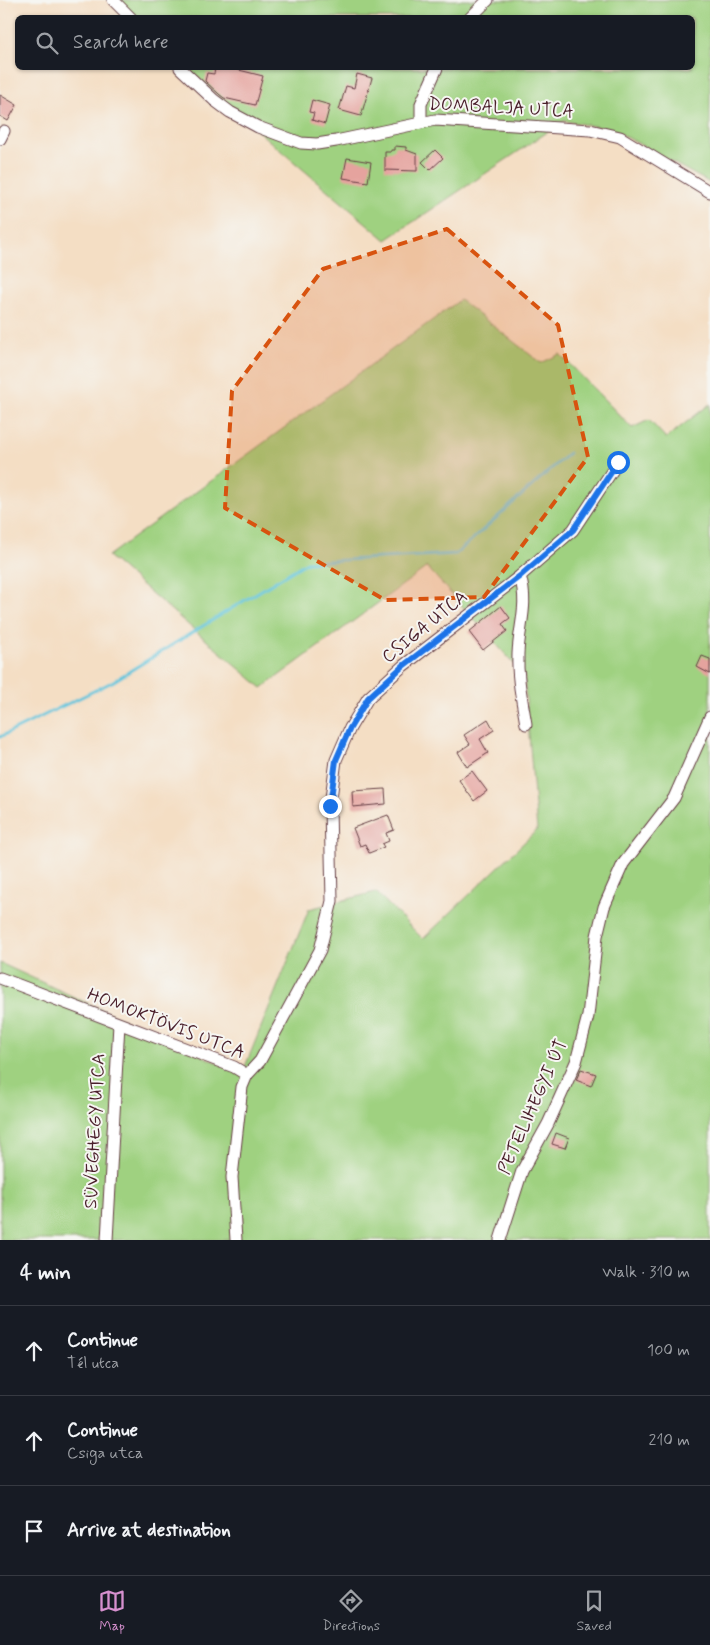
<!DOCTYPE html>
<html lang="en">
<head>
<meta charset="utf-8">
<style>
  :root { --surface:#171b24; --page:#20242c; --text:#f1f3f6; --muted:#9ea1a6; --line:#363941; --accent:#d690ce }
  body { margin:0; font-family:Mynerve,sans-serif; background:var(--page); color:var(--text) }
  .stop { position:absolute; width:15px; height:15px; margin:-11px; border:4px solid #1a73e8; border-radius:50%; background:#fff }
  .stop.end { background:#1a73e8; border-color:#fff; box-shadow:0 1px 5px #0008 }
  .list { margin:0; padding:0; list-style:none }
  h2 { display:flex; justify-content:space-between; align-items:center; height:65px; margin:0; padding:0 20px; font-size:21px }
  h2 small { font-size:16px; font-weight:400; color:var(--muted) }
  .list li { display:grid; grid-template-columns:32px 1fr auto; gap:15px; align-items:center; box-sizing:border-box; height:90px; padding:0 20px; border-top:1px solid var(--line) }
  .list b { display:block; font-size:19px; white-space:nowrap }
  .list p { margin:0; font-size:16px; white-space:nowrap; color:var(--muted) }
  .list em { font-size:16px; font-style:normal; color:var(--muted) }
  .icon { flex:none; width:28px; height:28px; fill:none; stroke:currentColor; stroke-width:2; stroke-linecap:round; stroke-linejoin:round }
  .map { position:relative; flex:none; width:710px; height:1240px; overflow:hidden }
  .search { position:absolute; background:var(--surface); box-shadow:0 1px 4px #0004; left:15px; right:15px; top:15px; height:55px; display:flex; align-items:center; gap:12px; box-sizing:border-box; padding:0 18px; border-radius:8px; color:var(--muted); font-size:19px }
  .sheet { height:335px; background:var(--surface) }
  nav { display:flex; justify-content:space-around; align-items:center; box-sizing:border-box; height:70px; border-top:1px solid var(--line); background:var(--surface); font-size:14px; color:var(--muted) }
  nav a { display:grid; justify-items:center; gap:2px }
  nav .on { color:var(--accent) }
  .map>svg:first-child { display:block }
  .green { fill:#9fd180; stroke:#747856 }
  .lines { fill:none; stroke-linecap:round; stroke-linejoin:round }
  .stream { stroke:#5ec4dc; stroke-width:3 }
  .building { fill:#e5a39e }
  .minor-casing { stroke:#643c42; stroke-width:13 }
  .minor { stroke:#fff; stroke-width:11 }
  .route { stroke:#1a73e8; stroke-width:6 }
  .marked { fill:#d8530f; fill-opacity:0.2; stroke:#d8530f; stroke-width:4; stroke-dasharray:10 6; stroke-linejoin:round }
  .labels { text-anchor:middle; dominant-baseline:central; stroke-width:4; stroke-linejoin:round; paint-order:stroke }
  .street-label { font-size:18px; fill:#4a1f2b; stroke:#f6f6f2 }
</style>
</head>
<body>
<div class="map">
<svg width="710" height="1240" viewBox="0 0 710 1240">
  <rect width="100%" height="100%" fill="#f6f6f2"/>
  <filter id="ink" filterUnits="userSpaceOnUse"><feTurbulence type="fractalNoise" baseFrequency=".02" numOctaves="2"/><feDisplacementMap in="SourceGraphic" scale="10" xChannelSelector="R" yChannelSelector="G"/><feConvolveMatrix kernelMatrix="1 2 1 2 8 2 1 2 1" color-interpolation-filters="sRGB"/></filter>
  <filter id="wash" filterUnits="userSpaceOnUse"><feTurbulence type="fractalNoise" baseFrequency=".0096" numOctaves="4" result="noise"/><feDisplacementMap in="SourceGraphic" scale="20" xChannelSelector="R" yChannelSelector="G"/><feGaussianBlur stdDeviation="1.12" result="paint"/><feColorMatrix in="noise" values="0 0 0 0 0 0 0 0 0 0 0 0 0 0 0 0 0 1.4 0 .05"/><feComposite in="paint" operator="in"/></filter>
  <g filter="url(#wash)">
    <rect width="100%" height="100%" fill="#f4dec4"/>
    <!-- green -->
    <g class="green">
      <polygon points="118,0 710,0 710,183 612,129 564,121 386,240 233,110 188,68 692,68 692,18 136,18"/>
      <polygon points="460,300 541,363 560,354 632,428 649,420 666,438 710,404 710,1240 0,1240 0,963 242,1074 309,909 376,892 423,939 537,830 524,675 427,567 262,688 108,556"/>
    </g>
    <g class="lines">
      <!-- stream -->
      <polyline class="stream" points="0,737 112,682 307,562 456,554 569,453"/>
    </g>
    <g id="blocks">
      <!-- building -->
      <g class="building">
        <polygon points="215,68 231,68 263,76 255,105 224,98 219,94 205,81 207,73 214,74"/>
        <polygon points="357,74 372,78 361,116 339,110 346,86 354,88"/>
        <polygon points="0,95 17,105 8,121 0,116"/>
        <polygon points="312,100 330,105 325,124 312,120 314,113 309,112"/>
        <polygon points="395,146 406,147 406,150 417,154 417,171 385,170 385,152 391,152 391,150 395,150"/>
        <polygon points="435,150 443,158 430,170 422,162"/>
        <polygon points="347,158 371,162 368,182 343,178"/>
        <polygon points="501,606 510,618 502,624 507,631 483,650 469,632"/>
        <polygon points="702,656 710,659 710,674 697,667"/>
        <polygon points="488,719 494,730 480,739 488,753 467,767 458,752 470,744 464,735"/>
        <polygon points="472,771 487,791 474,801 459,780"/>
        <polygon points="385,789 386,804 353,807 352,791"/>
        <polygon points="388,815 394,830 386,833 389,841 382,844 384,847 369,853 365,844 360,846 353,828"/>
        <polygon points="581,1069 596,1074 591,1086 576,1080"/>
        <polygon points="556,1133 569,1138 565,1148 552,1144"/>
      </g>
    </g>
  </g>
  <g filter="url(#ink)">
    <use href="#blocks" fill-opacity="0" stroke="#643c42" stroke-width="1"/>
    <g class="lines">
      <defs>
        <g id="minor">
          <polyline points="113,0 131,18"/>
          <polyline points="470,18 488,0"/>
          <polyline points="180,68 214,100 230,112 258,127 301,143 317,144 336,141 435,120 590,130 620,137 710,192"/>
          <polyline points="421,121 421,104 437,68"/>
          <polyline points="0,139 4,131"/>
          <path d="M520,576C529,605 519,625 518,654C517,678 522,700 526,724"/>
          <polyline points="0,978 234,1067 247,1075"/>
          <polyline points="107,1240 119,1024"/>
          <polyline points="236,1240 232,1177 242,1087 247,1075 260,1061 320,950 332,901 330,806 336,760 350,728 368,698 403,666 520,576 573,530 618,462"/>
          <polyline points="500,1240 522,1171 548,1124 576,1062 588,1016 597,936 604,907 623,864 674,798 710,717"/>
        </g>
      </defs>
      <!-- minor casing -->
      <use href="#minor" class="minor-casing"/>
      <!-- minor -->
      <use href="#minor" class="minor"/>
    </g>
  </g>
  <g class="lines" filter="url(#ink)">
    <!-- route -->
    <polyline class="route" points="330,806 336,760 350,728 368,698 403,666 520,576 573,530 618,462"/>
  </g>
  <!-- marked area -->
  <path class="marked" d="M447,229L558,325L588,457L484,597L385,600L225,508L232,391L323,269Z"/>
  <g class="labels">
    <!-- street labels -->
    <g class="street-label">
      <text transform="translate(501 108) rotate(3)">DOMBALJA UTCA</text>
      <text transform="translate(425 627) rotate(-39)">CSIGA UTCA</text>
      <text transform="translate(166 1024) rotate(21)">HOMOKTÖVIS UTCA</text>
      <text transform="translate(533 1107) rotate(-66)">PETELIHEGYI ÚT</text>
      <text transform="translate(95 1131) rotate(-87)">SÜVEGHEGY UTCA</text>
    </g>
  </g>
</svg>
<div class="stop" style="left:618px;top:462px"></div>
<div class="stop end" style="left:330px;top:806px"></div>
<div class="search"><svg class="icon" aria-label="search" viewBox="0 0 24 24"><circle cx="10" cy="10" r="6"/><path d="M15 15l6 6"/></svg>Search here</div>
</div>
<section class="sheet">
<h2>4 min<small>Walk · 310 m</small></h2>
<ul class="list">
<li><svg class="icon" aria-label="ahead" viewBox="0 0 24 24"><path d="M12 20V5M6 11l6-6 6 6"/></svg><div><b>Continue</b><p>Tél utca</p></div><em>100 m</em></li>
<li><svg class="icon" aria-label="ahead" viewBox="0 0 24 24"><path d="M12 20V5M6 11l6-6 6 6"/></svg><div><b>Continue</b><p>Csiga utca</p></div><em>210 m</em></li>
<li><svg class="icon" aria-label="arrive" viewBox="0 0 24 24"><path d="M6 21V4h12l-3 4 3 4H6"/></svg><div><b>Arrive at destination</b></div></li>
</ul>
</section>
<nav>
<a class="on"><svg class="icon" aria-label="map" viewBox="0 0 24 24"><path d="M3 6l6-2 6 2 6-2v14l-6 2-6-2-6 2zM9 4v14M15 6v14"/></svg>Map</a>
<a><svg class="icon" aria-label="directions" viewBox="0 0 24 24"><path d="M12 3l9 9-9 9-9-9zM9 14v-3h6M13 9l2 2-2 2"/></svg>Directions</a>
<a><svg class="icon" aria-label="saved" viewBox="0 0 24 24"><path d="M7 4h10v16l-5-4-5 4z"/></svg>Saved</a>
</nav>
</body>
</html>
